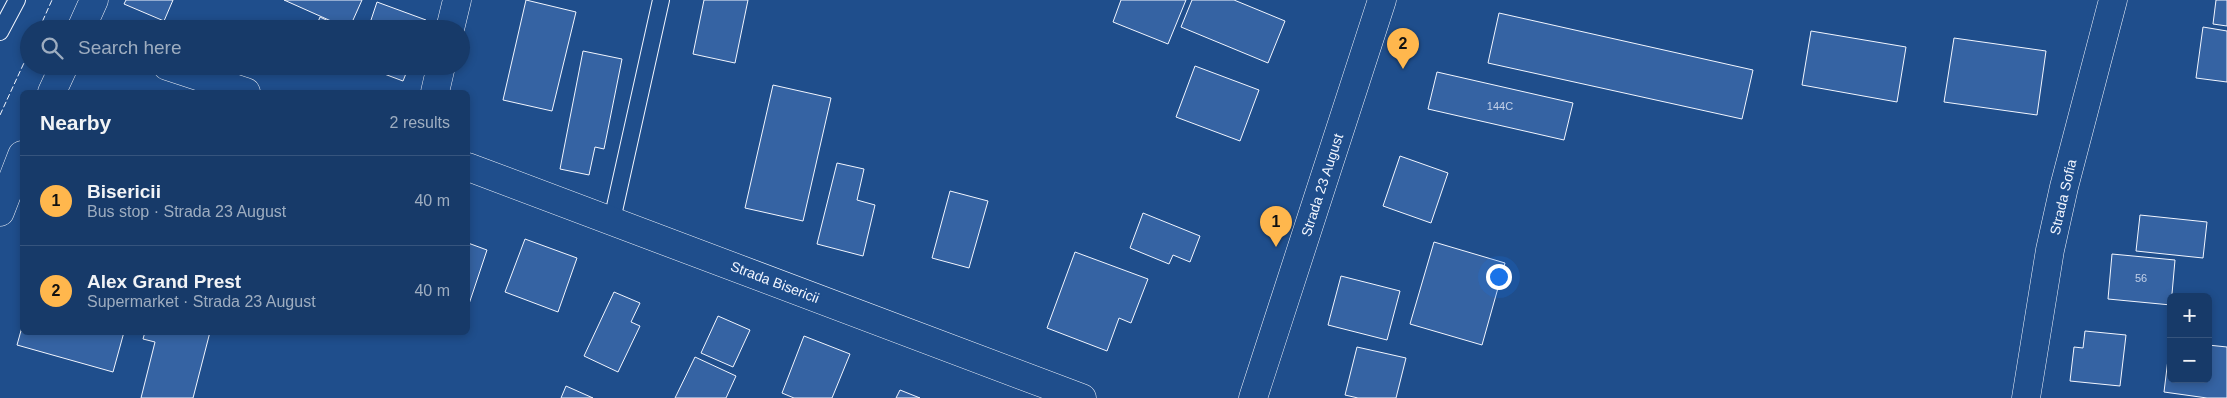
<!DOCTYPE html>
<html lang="en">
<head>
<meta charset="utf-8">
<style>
  :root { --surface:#173a69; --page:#20416f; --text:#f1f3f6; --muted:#9eadc0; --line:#36547d; --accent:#ffb74d }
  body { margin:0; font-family:Helvetica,sans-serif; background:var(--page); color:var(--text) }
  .controls { position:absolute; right:15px; bottom:15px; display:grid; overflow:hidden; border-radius:8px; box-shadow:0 2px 8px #0003 }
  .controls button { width:45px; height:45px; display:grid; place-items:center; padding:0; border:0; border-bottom:1px solid var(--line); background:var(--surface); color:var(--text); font:25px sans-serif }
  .you { position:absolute; left:1498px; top:276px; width:18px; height:18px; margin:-12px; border:4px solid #fff; border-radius:50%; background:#1a73e8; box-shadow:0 0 0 8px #1a73e833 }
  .badge { display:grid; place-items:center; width:32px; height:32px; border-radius:50%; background:var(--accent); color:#111; font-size:16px; font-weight:700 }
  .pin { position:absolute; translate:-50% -41px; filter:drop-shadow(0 1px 2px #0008) }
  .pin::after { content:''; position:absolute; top:26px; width:18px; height:15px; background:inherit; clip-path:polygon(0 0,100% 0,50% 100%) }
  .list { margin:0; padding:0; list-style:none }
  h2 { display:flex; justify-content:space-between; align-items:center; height:65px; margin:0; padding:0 20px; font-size:21px }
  h2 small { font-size:16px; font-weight:400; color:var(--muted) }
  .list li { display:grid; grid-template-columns:32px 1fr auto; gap:15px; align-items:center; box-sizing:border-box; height:90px; padding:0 20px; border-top:1px solid var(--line) }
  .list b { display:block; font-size:19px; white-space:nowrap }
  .list p { margin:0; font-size:16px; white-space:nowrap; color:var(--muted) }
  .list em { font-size:16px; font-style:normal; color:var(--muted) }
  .icon { flex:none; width:28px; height:28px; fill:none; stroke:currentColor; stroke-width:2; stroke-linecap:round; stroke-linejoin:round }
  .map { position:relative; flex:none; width:2227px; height:398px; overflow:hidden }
  .search { position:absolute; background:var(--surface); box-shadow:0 2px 8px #0003; left:20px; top:20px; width:450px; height:55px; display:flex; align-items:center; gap:12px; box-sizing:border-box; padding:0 18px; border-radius:28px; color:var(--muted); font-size:19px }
  .panel { position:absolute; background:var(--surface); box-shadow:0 2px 8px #0003; left:20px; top:90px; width:450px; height:245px; border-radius:8px }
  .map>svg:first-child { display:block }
  .building { fill:#3563a3; stroke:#f2f6ff }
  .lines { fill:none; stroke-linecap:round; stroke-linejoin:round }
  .lane-casing { stroke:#f2f6ff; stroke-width:18 }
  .street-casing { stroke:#f2f6ff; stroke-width:29 }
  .secondary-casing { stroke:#f2f6ff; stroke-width:29 }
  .lane { stroke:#1f4e8c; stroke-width:16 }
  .street { stroke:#1f4e8c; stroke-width:28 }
  .secondary { stroke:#1f4e8c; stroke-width:28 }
  .fence { stroke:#f2f6ff; stroke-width:1; stroke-dasharray:6 2.5; stroke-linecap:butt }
  .labels { text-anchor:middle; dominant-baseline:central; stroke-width:4; stroke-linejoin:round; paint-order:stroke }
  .number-label { font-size:11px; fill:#c3d1e8 }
  .street-label { font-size:14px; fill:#f2f6ff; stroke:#1f4e8c }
</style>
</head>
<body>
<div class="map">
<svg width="2227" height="398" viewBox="0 0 2227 398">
  <rect width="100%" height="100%" fill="#1f4e8c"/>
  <!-- building -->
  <g class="building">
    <polygon points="126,0 173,0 164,21 124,4"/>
    <polygon points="284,0 362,0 349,29"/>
    <polygon points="526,0 576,12 552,111 503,100"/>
    <polygon points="704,0 748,0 735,63 693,54"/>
    <polygon points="1121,0 1186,0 1168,44 1113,22"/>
    <polygon points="1192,0 1234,0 1285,21 1268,63 1181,27"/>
    <polygon points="2216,0 2227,0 2227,26 2213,24"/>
    <polygon points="377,2 426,20 422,29 368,29"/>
    <polygon points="1499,13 1753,70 1742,119 1488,63"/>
    <polygon points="320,17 345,29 315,29"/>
    <polygon points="2203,27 2227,31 2227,82 2196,78"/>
    <polygon points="1811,31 1906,47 1897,102 1802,85"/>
    <polygon points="1954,38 2046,51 2037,115 1944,102"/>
    <polygon points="583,51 622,59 604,149 595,147 589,175 560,169"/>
    <polygon points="363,66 409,66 403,81"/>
    <polygon points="1195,66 1259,90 1240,141 1176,117"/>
    <polygon points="1437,72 1573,103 1564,140 1428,109"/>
    <polygon points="773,85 831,98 803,221 745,208"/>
    <polygon points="1400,156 1448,173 1431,223 1383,206"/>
    <polygon points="837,163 864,169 857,200 875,205 863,256 817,244"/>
    <polygon points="950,191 988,201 969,268 932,258"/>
    <polygon points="1143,213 1200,236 1190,262 1173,255 1169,264 1130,248"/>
    <polygon points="2140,215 2207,222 2203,258 2136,251"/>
    <polygon points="525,239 577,258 558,312 505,292"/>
    <polygon points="1434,242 1505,263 1482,345 1410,324"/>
    <polygon points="468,243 487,250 468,307"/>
    <polygon points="1075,252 1148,279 1131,323 1119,318 1107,351 1047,328"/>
    <polygon points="2112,254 2175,260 2171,305 2108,299"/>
    <polygon points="1341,276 1400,291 1387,340 1328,325"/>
    <polygon points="614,292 640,303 631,322 640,326 618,372 584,356"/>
    <polygon points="718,316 750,330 733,367 701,353"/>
    <polygon points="22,327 22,332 124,332 113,372 17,345"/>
    <polygon points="2085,331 2126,335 2120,386 2070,381 2074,347 2083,348"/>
    <polygon points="145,332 210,332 193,398 141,398 155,342 143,339"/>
    <polygon points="804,336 850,354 832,398 794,398 782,393"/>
    <polygon points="2208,345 2227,347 2227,398 2207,398 2164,392 2169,351 2171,379 2208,379"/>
    <polygon points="1357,347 1406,358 1396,398 1358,398 1345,395"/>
    <polygon points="695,357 736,376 726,398 675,398"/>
    <polygon points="566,386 593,398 561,398"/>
    <polygon points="900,390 920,398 896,398"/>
  </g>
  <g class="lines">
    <defs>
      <g id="lane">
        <polyline points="0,32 17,0"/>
        <polyline points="612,220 661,0"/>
      </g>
      <g id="street">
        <polyline points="81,29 94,0"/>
        <polyline points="450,29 457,0"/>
        <polyline points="167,66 246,92"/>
        <polyline points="52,92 64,66"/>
        <polyline points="435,92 441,66"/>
        <polyline points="468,167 1082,398"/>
        <polyline points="0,212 22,155"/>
        <polyline points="2026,398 2050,250 2064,187 2113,0"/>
      </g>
      <polyline id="secondary" points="1253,398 1382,0"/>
    </defs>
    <!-- lane casing -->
    <use href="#lane" class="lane-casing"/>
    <!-- street casing -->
    <use href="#street" class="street-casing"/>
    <!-- secondary casing -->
    <use href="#secondary" class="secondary-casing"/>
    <!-- lane -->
    <use href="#lane" class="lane"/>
    <!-- street -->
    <use href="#street" class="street"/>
    <!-- secondary -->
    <use href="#secondary" class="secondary"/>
    <!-- fence -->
    <g class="fence">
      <polyline points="39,29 52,0"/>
      <polyline points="0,115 29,52"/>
    </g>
  </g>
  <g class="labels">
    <!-- number labels -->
    <g class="number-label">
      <text x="1500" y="106">144C</text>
      <text x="2141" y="278">56</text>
    </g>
    <!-- street labels -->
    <g class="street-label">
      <text transform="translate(1322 185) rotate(-72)">Strada 23 August</text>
      <text transform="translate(2063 197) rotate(-77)">Strada Sofia</text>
      <text transform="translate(775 282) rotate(21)">Strada Bisericii</text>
    </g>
  </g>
</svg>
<div class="controls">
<button>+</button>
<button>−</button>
</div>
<div class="you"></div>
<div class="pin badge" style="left:1276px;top:247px">1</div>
<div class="pin badge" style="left:1403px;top:69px">2</div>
<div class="search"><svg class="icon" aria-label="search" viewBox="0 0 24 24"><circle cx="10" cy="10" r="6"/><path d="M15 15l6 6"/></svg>Search here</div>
<section class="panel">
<h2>Nearby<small>2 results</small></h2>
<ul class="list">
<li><span class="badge">1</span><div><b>Bisericii</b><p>Bus stop · Strada 23 August</p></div><em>40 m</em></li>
<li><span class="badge">2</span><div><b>Alex Grand Prest</b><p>Supermarket · Strada 23 August</p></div><em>40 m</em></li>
</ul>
</section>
</div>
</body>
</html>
